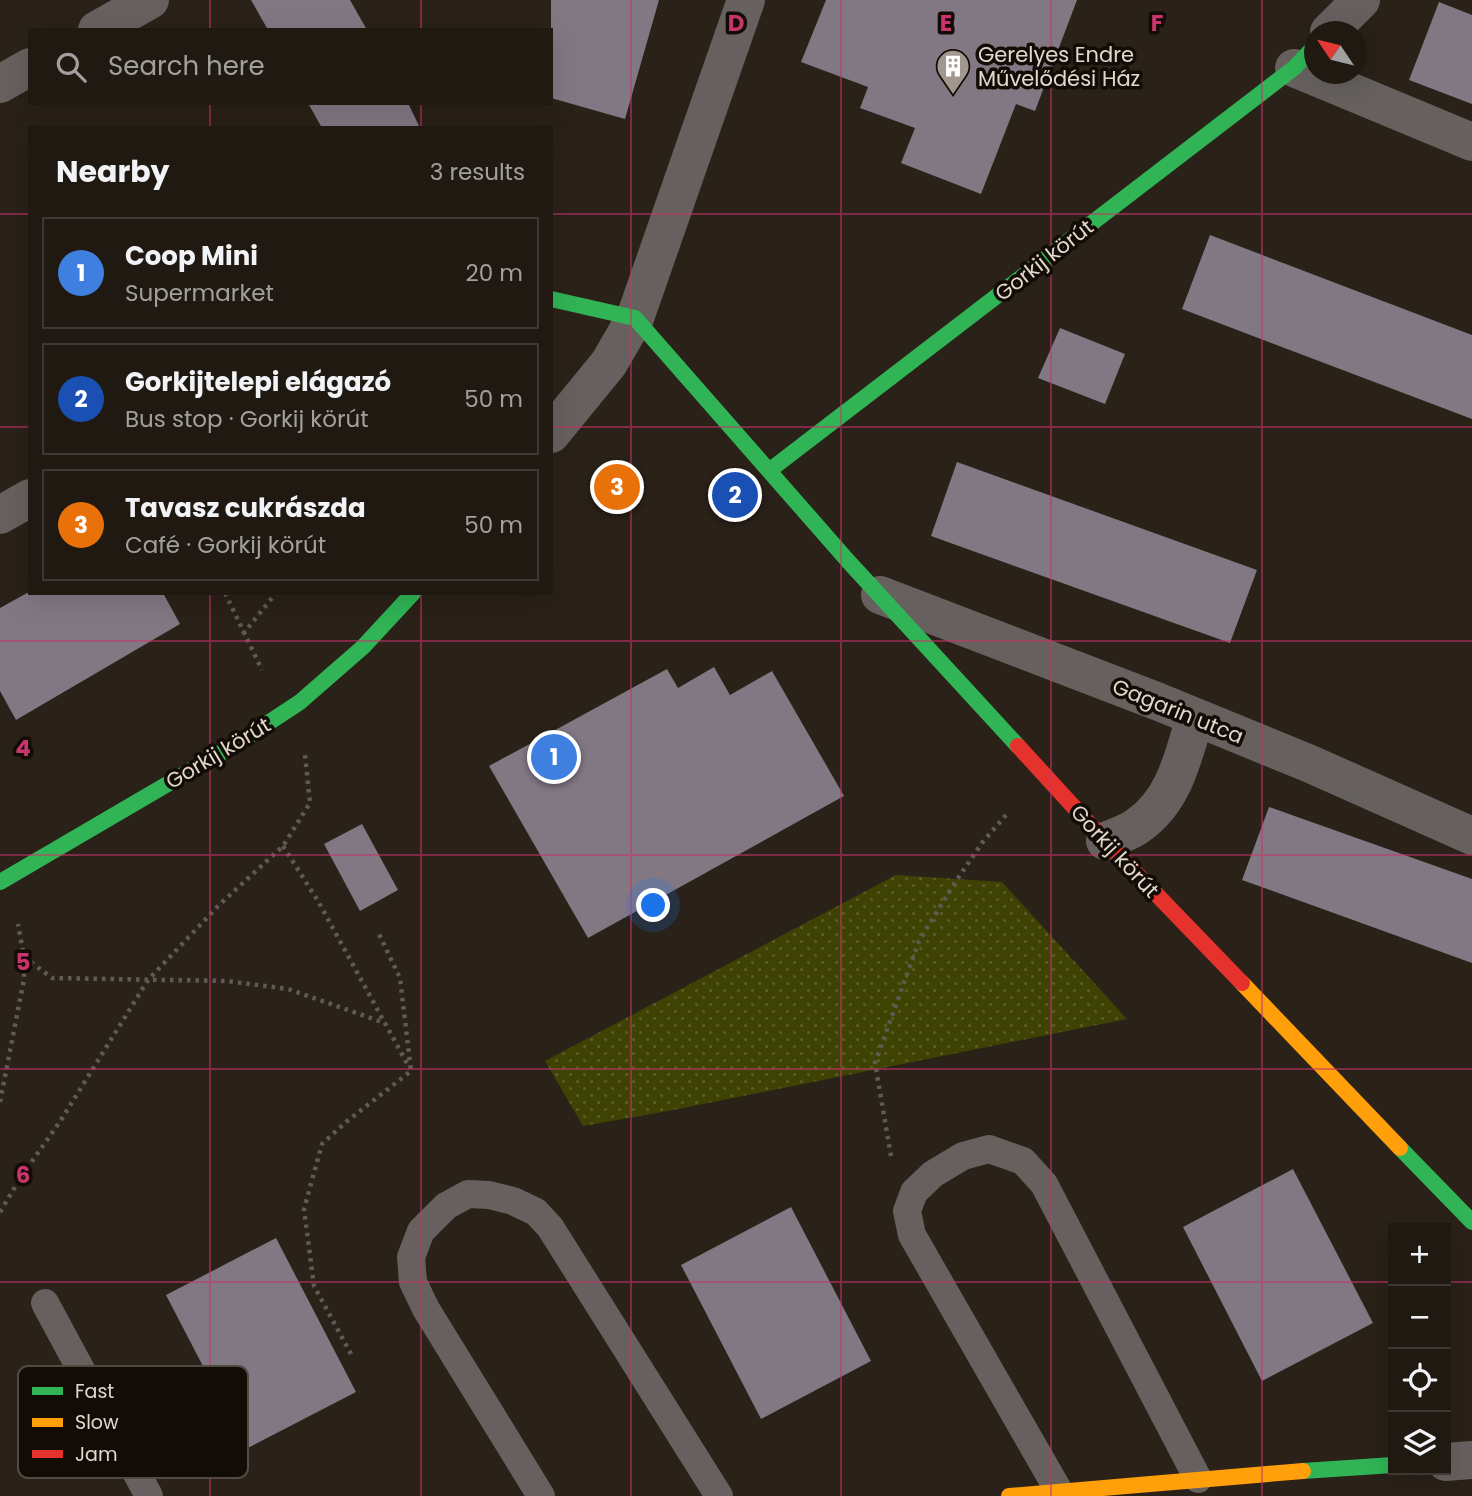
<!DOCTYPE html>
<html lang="en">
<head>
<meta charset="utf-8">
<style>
  :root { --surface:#201912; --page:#2d2620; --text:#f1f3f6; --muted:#a2a09f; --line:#3d3832; --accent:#a2978e }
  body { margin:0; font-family:Poppins,sans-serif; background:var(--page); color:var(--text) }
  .controls { position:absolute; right:21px; bottom:21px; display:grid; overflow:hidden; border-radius:0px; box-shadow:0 7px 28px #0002 }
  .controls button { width:63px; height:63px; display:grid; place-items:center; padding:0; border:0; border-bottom:2px solid var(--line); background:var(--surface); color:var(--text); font:35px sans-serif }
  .compass { position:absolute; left:1304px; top:21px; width:63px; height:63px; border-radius:50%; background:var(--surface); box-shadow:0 7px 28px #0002; rotate:305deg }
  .you { position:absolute; left:654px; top:906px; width:24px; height:24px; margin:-18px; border:5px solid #fff; border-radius:50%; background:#1a73e8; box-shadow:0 0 0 10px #1a73e833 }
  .badge { display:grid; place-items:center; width:46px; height:46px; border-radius:50%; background:var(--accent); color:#fff; font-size:23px; font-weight:700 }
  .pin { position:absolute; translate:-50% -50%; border:4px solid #fff; box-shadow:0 2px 7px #0006 }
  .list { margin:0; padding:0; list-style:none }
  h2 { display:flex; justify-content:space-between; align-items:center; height:91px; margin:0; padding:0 28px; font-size:30px }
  h2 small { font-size:23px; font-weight:400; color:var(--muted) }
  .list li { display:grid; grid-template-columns:46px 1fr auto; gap:21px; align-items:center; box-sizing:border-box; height:112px; margin:0 14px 14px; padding:0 14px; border:2px solid var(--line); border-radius:0px }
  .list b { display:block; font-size:26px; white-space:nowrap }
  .list p { margin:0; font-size:23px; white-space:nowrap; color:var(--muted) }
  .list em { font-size:23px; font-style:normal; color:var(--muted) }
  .icon { flex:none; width:38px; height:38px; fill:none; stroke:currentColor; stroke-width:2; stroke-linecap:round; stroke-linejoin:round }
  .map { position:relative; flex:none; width:1472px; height:1496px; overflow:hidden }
  .search { position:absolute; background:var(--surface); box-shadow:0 7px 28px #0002; left:28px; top:28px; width:525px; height:77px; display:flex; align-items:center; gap:18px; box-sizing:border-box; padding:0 24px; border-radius:0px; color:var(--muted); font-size:26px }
  .panel { position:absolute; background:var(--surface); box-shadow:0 7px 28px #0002; left:28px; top:126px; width:525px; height:469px; border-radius:0px }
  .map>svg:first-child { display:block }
  .park { fill:url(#park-dots) }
  .building { fill:#817884 }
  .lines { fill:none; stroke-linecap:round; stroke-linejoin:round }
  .path { stroke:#5f5a56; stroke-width:4.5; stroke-dasharray:3.5 5; stroke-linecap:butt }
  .lane { stroke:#66615e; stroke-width:28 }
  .street { stroke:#66615e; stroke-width:38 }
  .fast { stroke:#30b455; stroke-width:16 }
  .slow { stroke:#ff9f0a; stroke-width:16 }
  .jam { stroke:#e5322d; stroke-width:16 }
  .grid { fill:none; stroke:#c7356c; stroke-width:2; stroke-opacity:0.55 }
  .labels { text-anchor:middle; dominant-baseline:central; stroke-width:7; stroke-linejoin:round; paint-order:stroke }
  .poi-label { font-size:21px; fill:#e2d7cd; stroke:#130c06; text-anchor:start }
  .street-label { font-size:21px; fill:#e2d7cd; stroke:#130c06 }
  .key { fill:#130c06; stroke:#514942; stroke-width:2 }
  .key-label { font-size:19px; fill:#e2d7cd }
  .grid-label { font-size:23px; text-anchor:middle; font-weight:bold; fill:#c7356c; stroke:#130c06; stroke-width:7; stroke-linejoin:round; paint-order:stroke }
</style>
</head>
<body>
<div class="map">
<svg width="1472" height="1496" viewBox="0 0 1472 1496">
  <defs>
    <pattern id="park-dots" width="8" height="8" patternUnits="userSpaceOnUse" patternTransform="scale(1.75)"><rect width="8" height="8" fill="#3e4304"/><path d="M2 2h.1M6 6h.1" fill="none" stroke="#5a5d27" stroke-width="1.8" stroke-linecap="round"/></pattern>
  </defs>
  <rect width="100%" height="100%" fill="#2a2118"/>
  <!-- park -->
  <polygon class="park" points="896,875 1002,882 1127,1019 668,1111 583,1126 545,1061"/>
  <!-- building -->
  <g class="building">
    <polygon points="251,0 350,0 367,30 268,30"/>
    <polygon points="551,0 659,0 625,119 551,98"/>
    <polygon points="826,0 1077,0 1035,111 1016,104 981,194 901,163 915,128 860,108 868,87 801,62"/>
    <polygon points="1439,2 1472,15 1472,104 1409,80"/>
    <polygon points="308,103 408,103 420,128 322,128"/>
    <polygon points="1210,235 1472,335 1472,419 1182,309"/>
    <polygon points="1060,328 1125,354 1105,404 1038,378"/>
    <polygon points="957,462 1257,570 1230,643 931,536"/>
    <polygon points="27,593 163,593 180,624 16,720 0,691 0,608"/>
    <polygon points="714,667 730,695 772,671 844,796 588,938 489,766 667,669 678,688"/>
    <polygon points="1269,807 1472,879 1472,963 1242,880"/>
    <polygon points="362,824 398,890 360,911 324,844"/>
    <polygon points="1293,1169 1373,1323 1262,1381 1183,1227"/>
    <polygon points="791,1207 871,1361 761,1419 681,1265"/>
    <polygon points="276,1238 356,1392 246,1449 166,1295"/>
  </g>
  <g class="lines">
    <!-- path -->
    <g class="path">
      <polyline points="225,593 262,670"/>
      <polyline points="243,634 276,593"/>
      <polyline points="283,846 318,901 409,1067"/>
      <polyline points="24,957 52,978 227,981 288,989 385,1023"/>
      <polyline points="0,1102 24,979 24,957 18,924"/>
      <polyline points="891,1156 875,1063 919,941 956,881 982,843 1006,815"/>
      <polyline points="0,1212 21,1177 61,1120 148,980 219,905 283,846 310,803 305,755"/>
      <polyline points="351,1354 314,1286 304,1209 322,1144 346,1122 411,1071 400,978 378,932"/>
    </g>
    <!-- lane -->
    <g class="lane">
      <polyline points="45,1303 149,1496"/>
      <polyline points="1060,1493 912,1235 907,1211 914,1192 933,1174 963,1156 989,1149 1023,1161 1044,1184 1198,1479"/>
      <polyline points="541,1496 426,1309 413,1282 411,1257 421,1231 446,1206 468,1194 489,1195 513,1201 536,1212 550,1227 719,1496"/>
    </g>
    <!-- street -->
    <g class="street">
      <polyline points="97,30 150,0"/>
      <polyline points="1329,32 1361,0"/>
      <polyline points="1294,68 1472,142"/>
      <polyline points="0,84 30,67"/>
      <polyline points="551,434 609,363 635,318 746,0"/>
      <polyline points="0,515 30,498"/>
      <polyline points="880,595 1159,702 1308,763 1472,836"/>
      <path d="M1105,841C1115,837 1127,833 1136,827C1174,802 1183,758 1195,717"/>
      <polyline points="1446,1462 1472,1460"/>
    </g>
    <!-- fast -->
    <g class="fast">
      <polyline points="551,299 635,318 848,561 1018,746"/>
      <polyline points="770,470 1294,68 1314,47"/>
      <polyline points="0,882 241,741 300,702 363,647 413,593"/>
      <polyline points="1400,1148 1472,1222"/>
      <polyline points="1303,1471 1393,1465"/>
    </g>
    <!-- slow -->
    <g class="slow">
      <polyline points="1242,983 1400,1148"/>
      <polyline points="1009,1496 1303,1471"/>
    </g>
    <!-- jam -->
    <polyline class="jam" points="1018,746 1105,841 1242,983"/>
  </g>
  <!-- grid -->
  <path class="grid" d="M210,0V30M421,0V30M631,0V1496M841,0V1496M1051,0V1496M1262,0V1496M210,103V128M421,103V128M0,214H30M551,214H1472M0,427H30M551,427H1472M210,593V1496M421,593V1496M0,641H1472M0,855H1472M0,1069H1472M0,1282H1393M1446,1282H1472"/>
  <!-- icons -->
  <defs>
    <symbol id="building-pin" viewBox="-11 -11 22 30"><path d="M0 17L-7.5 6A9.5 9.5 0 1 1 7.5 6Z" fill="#a2978e" stroke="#130c06"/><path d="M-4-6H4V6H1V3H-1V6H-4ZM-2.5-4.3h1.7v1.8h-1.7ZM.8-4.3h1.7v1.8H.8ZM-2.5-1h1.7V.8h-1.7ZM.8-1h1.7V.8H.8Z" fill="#fff"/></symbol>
  </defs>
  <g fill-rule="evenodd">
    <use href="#building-pin" x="934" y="47" width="38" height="52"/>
  </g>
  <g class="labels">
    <!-- poi labels -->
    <g class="poi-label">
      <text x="978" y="54">Gerelyes Endre<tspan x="978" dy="24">Művelődési Ház</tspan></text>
    </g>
    <!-- street labels -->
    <g class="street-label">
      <text transform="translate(1044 260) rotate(-38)">Gorkij körút</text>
      <text transform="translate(1178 711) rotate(22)">Gagarin utca</text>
      <text transform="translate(218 753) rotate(-31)">Gorkij körút</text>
      <text transform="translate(1115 851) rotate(47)">Gorkij körút</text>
    </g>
  </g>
  <!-- legend -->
  <rect x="18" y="1366" width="230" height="112" rx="10" class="key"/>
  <rect x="32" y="1387" width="31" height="8" fill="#30b455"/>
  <rect x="32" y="1418" width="31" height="9" fill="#ff9f0a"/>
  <rect x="32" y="1450" width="31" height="8" fill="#e5322d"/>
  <g class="key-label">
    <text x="75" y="1398">Fast</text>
    <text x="75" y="1429">Slow</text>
    <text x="75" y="1461">Jam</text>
  </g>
  <g class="grid-label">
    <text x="736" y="31">D</text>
    <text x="946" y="31">E</text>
    <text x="1157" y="31">F</text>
    <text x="23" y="756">4</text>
    <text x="23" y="970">5</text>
    <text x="23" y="1183">6</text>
  </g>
</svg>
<div class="controls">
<button>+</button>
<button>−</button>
<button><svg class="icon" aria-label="locate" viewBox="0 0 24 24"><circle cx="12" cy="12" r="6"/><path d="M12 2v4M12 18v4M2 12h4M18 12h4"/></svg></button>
<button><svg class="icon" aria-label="layers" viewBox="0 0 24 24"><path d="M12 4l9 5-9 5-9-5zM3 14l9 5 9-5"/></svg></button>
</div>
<svg class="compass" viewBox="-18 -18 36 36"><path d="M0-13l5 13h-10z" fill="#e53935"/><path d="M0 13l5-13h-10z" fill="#a2a09f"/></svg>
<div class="you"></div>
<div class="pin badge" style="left:554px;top:757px;background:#3f7fe0">1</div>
<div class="pin badge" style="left:735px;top:495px;background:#1a4fb4">2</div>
<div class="pin badge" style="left:617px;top:487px;background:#e8710a">3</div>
<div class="search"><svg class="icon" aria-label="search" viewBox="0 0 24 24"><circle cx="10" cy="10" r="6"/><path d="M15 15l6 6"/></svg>Search here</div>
<section class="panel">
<h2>Nearby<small>3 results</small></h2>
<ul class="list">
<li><span class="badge" style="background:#3f7fe0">1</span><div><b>Coop Mini</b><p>Supermarket</p></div><em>20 m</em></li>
<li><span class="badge" style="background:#1a4fb4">2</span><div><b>Gorkijtelepi elágazó</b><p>Bus stop · Gorkij körút</p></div><em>50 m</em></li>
<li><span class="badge" style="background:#e8710a">3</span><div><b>Tavasz cukrászda</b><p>Café · Gorkij körút</p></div><em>50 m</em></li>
</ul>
</section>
</div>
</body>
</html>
